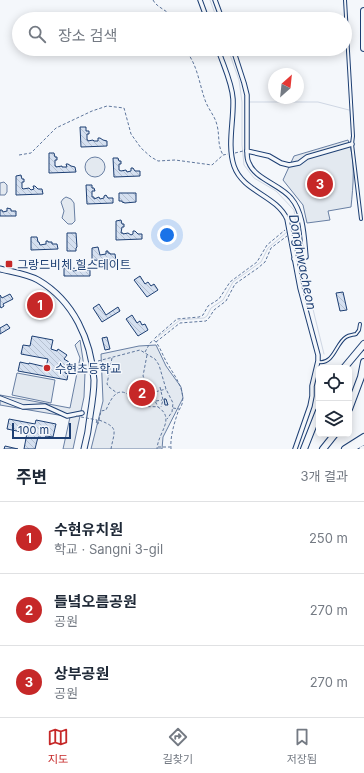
<!DOCTYPE html>
<html lang="ko">
<head>
<meta charset="utf-8">
<style>
  :root { --surface:#fff; --page:#f2f2f3; --text:#1f2937; --muted:#747a83; --line:#e0e1e3; --accent:#c62828 }
  body { margin:0; font-family:Inter,"Noto Sans KR",sans-serif; background:var(--page); color:var(--text) }
  .controls { position:absolute; right:12px; bottom:12px; display:grid; overflow:hidden; border-radius:6px; box-shadow:0 2px 10px #0003 }
  .controls button { width:36px; height:36px; display:grid; place-items:center; padding:0; border:0; border-bottom:1px solid var(--line); background:var(--surface); color:var(--text); font:20px sans-serif }
  .compass { position:absolute; left:268px; top:68px; width:36px; height:36px; border-radius:50%; background:var(--surface); box-shadow:0 2px 10px #0003; rotate:27deg }
  .scale { position:absolute; left:12px; bottom:10px; width:59px; box-sizing:border-box; padding-left:4px; border:2px solid #1d3f73; border-top:0; font-size:11px; line-height:14px; white-space:nowrap; color:#1d3f73; -webkit-text-stroke:3px #f4f7fb; paint-order:stroke }
  .you { position:absolute; left:167px; top:235px; width:14px; height:14px; margin:-10px; border:3px solid #fff; border-radius:50%; background:#1a73e8; box-shadow:0 0 0 6px #1a73e833 }
  .badge { display:grid; place-items:center; width:26px; height:26px; border-radius:50%; background:var(--accent); color:#fff; font-size:13px; font-weight:700 }
  .pin { position:absolute; translate:-50% -50%; border:2px solid #fff; box-shadow:0 1px 4px #0006 }
  .list { margin:0; padding:0; list-style:none }
  h2 { display:flex; justify-content:space-between; align-items:center; height:52px; margin:0; padding:0 16px; font-size:17px }
  h2 small { font-size:13px; font-weight:400; color:var(--muted) }
  .list li { display:grid; grid-template-columns:26px 1fr auto; gap:12px; align-items:center; box-sizing:border-box; height:72px; padding:0 16px; border-top:1px solid var(--line) }
  .list b { display:block; font-size:15px; white-space:nowrap }
  .list p { margin:0; font-size:13px; white-space:nowrap; color:var(--muted) }
  .list em { font-size:13px; font-style:normal; color:var(--muted) }
  .icon { flex:none; width:22px; height:22px; fill:none; stroke:currentColor; stroke-width:2; stroke-linecap:round; stroke-linejoin:round }
  .map { position:relative; flex:none; width:364px; height:449px; overflow:hidden }
  .search { position:absolute; background:var(--surface); box-shadow:0 2px 10px #0003; left:12px; right:12px; top:12px; height:44px; display:flex; align-items:center; gap:10px; box-sizing:border-box; padding:0 14px; border-radius:22px; color:var(--muted); font-size:15px }
  .sheet { height:268px; background:var(--surface) }
  nav { display:flex; justify-content:space-around; align-items:center; box-sizing:border-box; height:56px; border-top:1px solid var(--line); background:var(--surface); font-size:11px; color:var(--muted) }
  nav a { display:grid; justify-items:center; gap:2px }
  nav .on { color:var(--accent) }
  .map>svg:first-child { display:block }
  .park { fill:#e3e9f0; stroke:#687fa3 }
  .lines { fill:none; stroke-linecap:round; stroke-linejoin:round }
  .stream { stroke:#cfd7e4; stroke-width:1 }
  .building { fill:url(#building-back-hatch); stroke:#1d3f73 }
  .lane-casing { stroke:#1d3f73; stroke-width:4 }
  .street-casing { stroke:#1d3f73; stroke-width:5.5 }
  .secondary-casing { stroke:#1d3f73; stroke-width:7 }
  .highway-casing { stroke:#1d3f73; stroke-width:8 }
  .path { stroke:#5e769c; stroke-width:1; stroke-dasharray:3 2; stroke-linecap:butt }
  .lane { stroke:#f4f7fb; stroke-width:2 }
  .street { stroke:#f4f7fb; stroke-width:3.5 }
  .secondary { stroke:#f4f7fb; stroke-width:5 }
  .highway { stroke:#f4f7fb; stroke-width:6 }
  .path-bridge { stroke:#5e769c; stroke-width:1; stroke-dasharray:3 2; stroke-linecap:butt }
  .poi-dot { fill:#c62828; stroke:#f4f7fb; stroke-width:1.5 }
  .labels { text-anchor:middle; dominant-baseline:central; stroke-width:3; stroke-linejoin:round; paint-order:stroke }
  .poi-label { font-size:12px; fill:#1d3f73; stroke:#f4f7fb; text-anchor:start }
  .water-label { font-size:13px; font-style:italic; fill:#1d3f73; stroke:#f4f7fb }
</style>
</head>
<body>
<div class="map">
<svg width="364" height="449" viewBox="0 0 364 449">
  <defs>
    <pattern id="building-back-hatch" width="6" height="6" patternUnits="userSpaceOnUse"><rect width="6" height="6" fill="#d5e0f0"/><path d="M-1 5l2 2M0 0l6 6M5-1l2 2" fill="none" stroke="#b6c1d1"/></pattern>
  </defs>
  <rect width="100%" height="100%" fill="#f4f7fb"/>
  <!-- park -->
  <g class="park">
    <path d="M348,140C356,159 353,187 351,207L328,211L330,220L307,223L303,205L283,180L294,156Z"/>
    <circle cx="95" cy="167" r="10"/>
    <polygon points="4,182 7,185 7,192 5,195 0,195 0,183"/>
    <polygon points="66,197 71,199 74,203 75,221 72,224 68,224 62,218 64,211 61,202 63,199"/>
    <polygon points="80,340 85,373 84,397 73,449 63,449 70,417 0,405 0,395 70,408 80,358 75,345"/>
    <polygon points="156,345 166,366 181,387 183,398 163,437 162,449 91,449 103,401 101,354 139,346"/>
    <polygon points="17,373 55,380 51,403 12,395"/>
  </g>
  <g class="lines">
    <!-- stream -->
    <g class="stream">
      <polyline points="210,0 217,19"/>
      <polyline points="228,49 239,80 242,102 242,145 244,165 254,178 276,191 294,210 300,256"/>
      <polyline points="250,102 318,102 349,110"/>
      <polyline points="293,227 297,224"/>
      <polyline points="301,260 324,354"/>
      <polyline points="158,337 180,320 204,318 207,316 211,308 223,300 233,282 261,262 268,248 287,232"/>
    </g>
  </g>
  <!-- building -->
  <g class="building">
    <polygon points="80,127 86,127 86,131 89,131 89,134 87,134 87,140 88,140 88,141 93,140 94,141 98,141 98,138 100,138 103,140 107,141 107,146 81,147"/>
    <polygon points="49,153 54,153 55,157 57,157 57,160 55,160 55,166 56,166 56,167 62,166 62,167 67,167 66,164 68,164 71,166 75,167 76,172 49,173"/>
    <polygon points="113,158 118,158 119,161 121,161 121,164 119,164 119,170 121,171 126,170 127,172 131,171 131,168 133,168 135,171 140,171 140,176 114,177"/>
    <polygon points="21,175 22,179 24,179 24,182 22,182 22,188 23,189 29,188 31,190 34,189 33,186 35,186 38,189 42,189 43,194 16,195 16,176"/>
    <polygon points="86,185 92,185 92,188 94,188 95,191 92,191 92,197 94,197 94,199 99,197 100,199 104,198 104,196 106,195 108,198 113,198 113,203 87,204"/>
    <polygon points="119,193 136,193 136,202 125,203 122,202 122,201 119,201"/>
    <polygon points="7,208 11,209 11,211 16,211 16,216 0,216 0,210 2,210 3,212 7,211"/>
    <polygon points="121,220 122,224 124,224 124,227 122,227 121,233 123,233 123,234 128,233 131,235 133,234 133,231 135,231 138,234 142,234 142,239 116,240 116,221"/>
    <polygon points="67,233 76,233 77,247 76,248 76,251 67,251"/>
    <polygon points="31,237 37,237 38,242 39,242 40,245 46,244 46,241 48,241 48,242 52,242 52,244 57,244 58,249 31,250"/>
    <polygon points="98,247 100,255 106,254 106,251 108,251 108,253 110,253 110,254 115,254 116,261 92,260 92,248"/>
    <polygon points="70,263 71,268 72,268 73,271 79,270 79,267 81,267 81,269 84,268 84,270 90,270 90,276 64,276 64,264"/>
    <polygon points="140,276 145,284 148,282 151,286 154,284 158,290 147,297 134,280"/>
    <polygon points="343,292 347,310 340,311 336,293"/>
    <polygon points="10,294 13,299 3,304 4,306 1,308 0,306 0,295 2,298"/>
    <polygon points="99,304 106,315 118,307 120,311 102,322 93,308"/>
    <polygon points="132,315 137,323 140,321 142,325 145,324 148,330 138,336 126,319"/>
    <polygon points="7,324 10,328 0,334 0,328"/>
    <polygon points="32,336 53,340 51,349 57,351 58,349 67,355 64,359 69,362 65,369 65,373 68,374 67,380 18,371 20,362 29,364 29,363 46,367 48,359 21,354 23,345 30,346"/>
    <polygon points="107,337 110,349 105,350 102,338"/>
    <polygon points="164,399 166,399 168,405 165,405"/>
    <polygon points="9,419 35,424 36,420 56,424 53,437 46,436 45,438 38,437 35,449 24,449 27,433 7,429"/>
    <polygon points="5,446 18,449 4,449"/>
  </g>
  <g class="lines">
    <defs>
      <g id="lane">
        <polyline points="345,0 353,136 352,144 361,219"/>
        <path d="M319,362C334,364 336,343 346,337C349,335 353,335 356,334L359,330L360,324"/>
      </g>
      <g id="street">
        <polyline points="200,0 207,19"/>
        <polyline points="215,0 222,19"/>
        <path d="M218,49C223,65 232,82 233,99C234,121 227,145 234,166C243,192 276,195 287,219L300,288L318,355V361L312,386V396L310,406L295,449"/>
        <polyline points="233,49 244,83 247,95 247,151 269,156 281,163 289,165 299,163 307,157 352,144"/>
        <path d="M247,151C247,155 247,160 249,163C255,179 281,185 291,198C304,213 304,238 306,257L294,259"/>
        <polyline points="0,398 23,407 45,406 67,416 82,413"/>
      </g>
      <g id="secondary">
        <path d="M0,269C12,272 27,274 38,280C74,301 91,340 94,380C94,392 92,404 90,416C89,427 87,438 84,449"/>
        <polyline points="352,449 364,442"/>
        <polyline points="362,449 364,448"/>
      </g>
      <g id="highway">
        <polyline points="364,11 364,48"/>
        <polyline points="344,368 364,344"/>
        <polyline points="349,409 361,377 364,362"/>
        <polyline points="304,449 319,411"/>
        <polyline points="323,449 335,434"/>
        <polyline points="345,449 364,437"/>
      </g>
    </defs>
    <!-- lane casing -->
    <use href="#lane" class="lane-casing"/>
    <!-- street casing -->
    <use href="#street" class="street-casing"/>
    <!-- secondary casing -->
    <use href="#secondary" class="secondary-casing"/>
    <!-- highway casing -->
    <use href="#highway" class="highway-casing"/>
    <!-- path -->
    <g class="path">
      <path d="M153,0C157,8 168,10 174,19"/>
      <path d="M184,49C197,62 199,83 205,100C208,109 215,116 217,125C220,137 217,144 223,155"/>
      <polyline points="235,153 243,151"/>
      <polyline points="19,155 31,153 56,128 92,111 107,106 124,108 131,134 141,148 151,157 158,161 175,160 212,165 223,155 228,154"/>
      <polyline points="156,342 180,323 206,321 209,318 214,310 226,301 235,284 258,268 265,262 271,248 287,236"/>
      <polyline points="145,352 150,343 154,340"/>
      <polyline points="147,355 143,376 158,407"/>
      <polyline points="112,358 107,384 109,387 117,393"/>
      <polyline points="98,361 140,350 155,359 159,365 166,389 173,403 172,412 167,419"/>
      <polyline points="160,387 163,400 161,407"/>
      <polyline points="151,393 166,389"/>
      <polyline points="156,401 162,400"/>
      <polyline points="173,408 179,409"/>
      <path d="M97,420L96,424H98L101,411L106,410C111,399 117,385 130,396C134,398 136,402 140,404C145,408 152,406 158,407C176,419 158,432 157,449"/>
      <path d="M99,420C120,428 114,431 111,449"/>
      <polyline points="158,447 170,447"/>
      <path d="M171,449C170,437 174,424 178,412C179,410 181,407 182,404C186,389 173,374 166,361C162,354 160,346 154,340L155,338L177,319L199,317L203,315L208,306L219,299L230,282L257,262L267,245L285,230"/>
    </g>
    <!-- lane -->
    <use href="#lane" class="lane"/>
    <!-- street -->
    <use href="#street" class="street"/>
    <!-- secondary -->
    <use href="#secondary" class="secondary"/>
    <!-- highway -->
    <use href="#highway" class="highway"/>
    <!-- path-bridge -->
    <polyline class="path-bridge" points="76,416 97,420"/>
  </g>
  <!-- markers -->
  <g class="poi-dot">
    <rect x="5" y="260" width="8" height="8" rx="2"/>
    <circle cx="47" cy="368" r="4"/>
  </g>
  <g class="labels">
    <!-- poi labels -->
    <g class="poi-label">
      <text x="17" y="264">그랑드비체.힐스테이트</text>
      <text x="55" y="368">수현초등학교</text>
    </g>
    <!-- water labels -->
    <g class="water-label">
      <text transform="translate(303 262) rotate(79)">Donghwacheon</text>
    </g>
  </g>
</svg>
<div class="controls">
<button><svg class="icon" aria-label="locate" viewBox="0 0 24 24"><circle cx="12" cy="12" r="6"/><path d="M12 2v4M12 18v4M2 12h4M18 12h4"/></svg></button>
<button><svg class="icon" aria-label="layers" viewBox="0 0 24 24"><path d="M12 4l9 5-9 5-9-5zM3 14l9 5 9-5"/></svg></button>
</div>
<svg class="compass" viewBox="-18 -18 36 36"><path d="M0-13l5 13h-10z" fill="#e53935"/><path d="M0 13l5-13h-10z" fill="#747a83"/></svg>
<div class="scale">100 m</div>
<div class="you"></div>
<div class="pin badge" style="left:40px;top:305px">1</div>
<div class="pin badge" style="left:142px;top:393px">2</div>
<div class="pin badge" style="left:320px;top:184px">3</div>
<div class="search"><svg class="icon" aria-label="search" viewBox="0 0 24 24"><circle cx="10" cy="10" r="6"/><path d="M15 15l6 6"/></svg>장소 검색</div>
</div>
<section class="sheet">
<h2>주변<small>3개 결과</small></h2>
<ul class="list">
<li><span class="badge">1</span><div><b>수현유치원</b><p>학교 · Sangni 3-gil</p></div><em>250 m</em></li>
<li><span class="badge">2</span><div><b>들녘오름공원</b><p>공원</p></div><em>270 m</em></li>
<li><span class="badge">3</span><div><b>상부공원</b><p>공원</p></div><em>270 m</em></li>
</ul>
</section>
<nav>
<a class="on"><svg class="icon" aria-label="map" viewBox="0 0 24 24"><path d="M3 6l6-2 6 2 6-2v14l-6 2-6-2-6 2zM9 4v14M15 6v14"/></svg>지도</a>
<a><svg class="icon" aria-label="directions" viewBox="0 0 24 24"><path d="M12 3l9 9-9 9-9-9zM9 14v-3h6M13 9l2 2-2 2"/></svg>길찾기</a>
<a><svg class="icon" aria-label="saved" viewBox="0 0 24 24"><path d="M7 4h10v16l-5-4-5 4z"/></svg>저장됨</a>
</nav>
</body>
</html>
